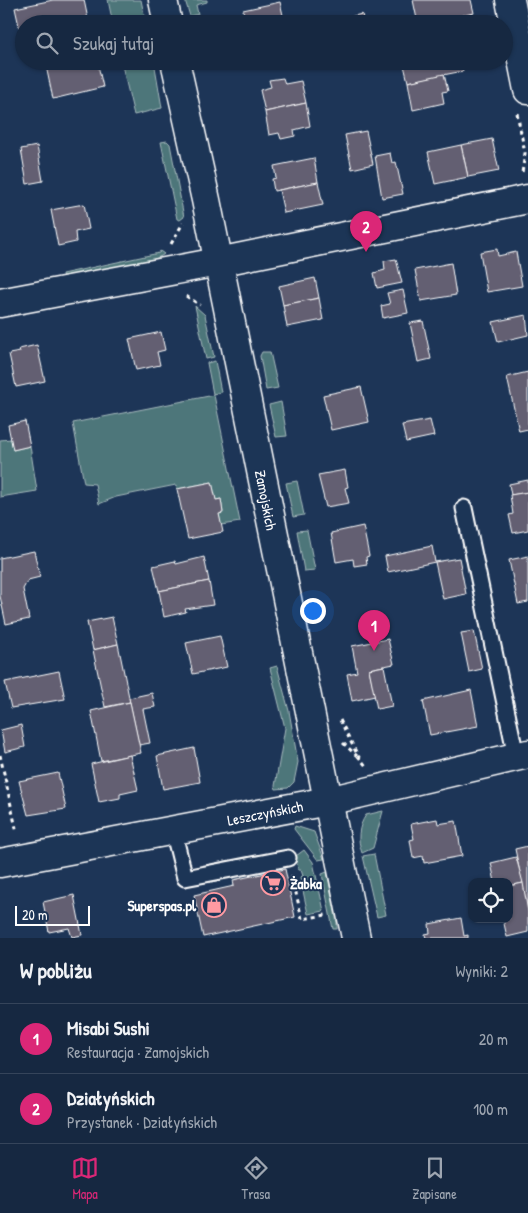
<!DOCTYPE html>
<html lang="pl">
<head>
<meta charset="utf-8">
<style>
  :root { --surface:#162841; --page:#23344c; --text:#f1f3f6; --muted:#9ea6b1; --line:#35445a; --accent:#db2777 }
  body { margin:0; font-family:"Patrick Hand",sans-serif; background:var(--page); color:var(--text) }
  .controls { position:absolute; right:15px; bottom:15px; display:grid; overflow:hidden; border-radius:10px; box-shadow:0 1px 4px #0004 }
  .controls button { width:45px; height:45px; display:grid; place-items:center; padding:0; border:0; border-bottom:1px solid var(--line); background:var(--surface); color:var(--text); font:25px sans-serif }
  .scale { position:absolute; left:15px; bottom:12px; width:75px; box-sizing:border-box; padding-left:5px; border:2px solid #fff; border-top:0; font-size:14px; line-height:18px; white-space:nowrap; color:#fff; -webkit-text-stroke:4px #1d3557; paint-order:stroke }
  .you { position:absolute; left:312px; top:610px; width:18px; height:18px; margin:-12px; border:4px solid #fff; border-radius:50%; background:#1a73e8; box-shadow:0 0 0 8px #1a73e833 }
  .badge { display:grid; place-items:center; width:32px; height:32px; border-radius:50%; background:var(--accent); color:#fff; font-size:16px; font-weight:700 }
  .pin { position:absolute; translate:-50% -41px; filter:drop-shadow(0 1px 2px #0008) }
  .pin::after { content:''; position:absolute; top:26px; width:18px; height:15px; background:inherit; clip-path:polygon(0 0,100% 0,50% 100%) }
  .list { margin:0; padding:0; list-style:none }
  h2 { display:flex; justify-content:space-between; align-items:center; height:65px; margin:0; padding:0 20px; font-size:21px }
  h2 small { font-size:16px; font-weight:400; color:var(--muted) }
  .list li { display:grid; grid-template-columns:32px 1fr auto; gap:15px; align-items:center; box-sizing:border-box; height:70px; padding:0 20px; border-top:1px solid var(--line) }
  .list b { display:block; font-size:19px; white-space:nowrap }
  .list p { margin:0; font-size:16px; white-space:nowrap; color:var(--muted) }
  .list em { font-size:16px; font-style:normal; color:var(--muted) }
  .icon { flex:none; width:28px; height:28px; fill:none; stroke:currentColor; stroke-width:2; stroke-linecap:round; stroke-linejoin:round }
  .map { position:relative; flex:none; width:528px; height:938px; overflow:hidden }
  .search { position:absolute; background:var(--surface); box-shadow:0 1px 4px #0004; left:15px; right:15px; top:15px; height:55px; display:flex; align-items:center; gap:12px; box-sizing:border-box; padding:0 18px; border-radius:28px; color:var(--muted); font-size:19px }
  .sheet { height:205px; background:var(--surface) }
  nav { display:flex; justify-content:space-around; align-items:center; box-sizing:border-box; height:70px; border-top:1px solid var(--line); background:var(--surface); font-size:14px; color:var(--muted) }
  nav a { display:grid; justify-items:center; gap:2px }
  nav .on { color:var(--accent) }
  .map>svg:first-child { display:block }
  .green { fill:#4d767a; stroke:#a6babc }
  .building { fill:#645f72; stroke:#fff }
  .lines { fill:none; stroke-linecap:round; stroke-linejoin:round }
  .lane-casing { stroke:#fff; stroke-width:19 }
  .street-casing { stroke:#fff; stroke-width:31 }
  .secondary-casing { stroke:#fff; stroke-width:31 }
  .path { stroke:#fff; stroke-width:3; stroke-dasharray:4 4; stroke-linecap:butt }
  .lane { stroke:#1d3557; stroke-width:15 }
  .street { stroke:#1d3557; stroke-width:28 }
  .secondary { stroke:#1d3557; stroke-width:28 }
  .labels { text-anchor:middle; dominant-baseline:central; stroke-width:4; stroke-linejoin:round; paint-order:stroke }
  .street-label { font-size:15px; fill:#fff; stroke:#1d3557 }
  .poi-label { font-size:15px; font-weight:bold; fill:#fff; stroke:#1d3557; text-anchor:start }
</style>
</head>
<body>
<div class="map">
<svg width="528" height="938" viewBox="0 0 528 938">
  <rect width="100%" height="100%" fill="#1d3557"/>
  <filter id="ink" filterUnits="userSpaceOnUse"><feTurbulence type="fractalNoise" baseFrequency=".02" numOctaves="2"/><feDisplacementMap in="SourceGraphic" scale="10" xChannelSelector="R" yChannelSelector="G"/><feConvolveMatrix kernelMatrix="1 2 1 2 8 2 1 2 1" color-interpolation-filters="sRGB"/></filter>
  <g filter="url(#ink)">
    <!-- green -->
    <g class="green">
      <polygon points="108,0 141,0 146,24 113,24"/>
      <polygon points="185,0 207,0 207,2 196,5 198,14 190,16"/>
      <polygon points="121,61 154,61 162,108 134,115"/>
      <polygon points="167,141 170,144 183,212 184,217 180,220 177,219 161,142"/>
      <path d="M160,251L164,254C152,265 82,274 63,278L62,274L159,253Z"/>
      <polygon points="195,306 205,315 214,357 206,359"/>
      <polygon points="262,352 270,352 278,388 266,390 260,356"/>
      <polygon points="215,361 221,392 213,394 207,363"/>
      <polygon points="214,395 240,522 221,525 219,514 223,512 221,499 216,500 212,482 177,489 176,485 116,497 99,504 95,484 84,483 73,423"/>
      <polygon points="281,402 287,436 276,437 269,405"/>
      <polygon points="11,439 13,450 30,446 37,491 0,497 0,440"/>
      <polygon points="297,481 304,515 293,517 286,483"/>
      <polygon points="307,530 315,570 304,571 297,531"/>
      <polygon points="277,666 289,711 298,762 294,782 288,788 276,789 275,786 285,728 270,668"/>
      <path d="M383,811L373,848L362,853C357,839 358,827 366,815Z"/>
      <polygon points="295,826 314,832 324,859 318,860 294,829"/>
      <polygon points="304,850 313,862 324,911 308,914 300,877 303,876 301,870 298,870 296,856"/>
      <polygon points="374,854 386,915 377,917 363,856"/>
      <polygon points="327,872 337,923 337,929 333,929 322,874"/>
    </g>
    <!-- building -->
    <g class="building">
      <polygon points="53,0 84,0 89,24 24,24 23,44 15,8"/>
      <polygon points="413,0 471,0 474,13 418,24"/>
      <polygon points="280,2 285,24 246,24 243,10"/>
      <polygon points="362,14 364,24 338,24 337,20"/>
      <polygon points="337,20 338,24 317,24"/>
      <polygon points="45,61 97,61 103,87 53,99"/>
      <polygon points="403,61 460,61 463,71 408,82"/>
      <polygon points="444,74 448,91 442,92 444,103 413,110 408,82"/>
      <polygon points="283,78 285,84 301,81 306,103 265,112 260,90 271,87 269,80"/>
      <polygon points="306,103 310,126 294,130 295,136 281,139 279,133 269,135 265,112"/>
      <polygon points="366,131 373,164 352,169 345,135"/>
      <polygon points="492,139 499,171 468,177 461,145"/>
      <polygon points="461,145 468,177 435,184 428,152"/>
      <polygon points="37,146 43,181 27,184 21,149"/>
      <polygon points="390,153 392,163 396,162 403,194 382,198 375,156"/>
      <polygon points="314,158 318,182 274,191 272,179 276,178 274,166"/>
      <polygon points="318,182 323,205 284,213 279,190"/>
      <polygon points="84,204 89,229 75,232 76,242 58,246 51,210"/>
      <polygon points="497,249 498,256 516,252 522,286 487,292 480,252"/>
      <polygon points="396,259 402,283 377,288 374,273 385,270 384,261"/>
      <polygon points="451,263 456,295 421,301 415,270"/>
      <polygon points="315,278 319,298 283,305 279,286"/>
      <polygon points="403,290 408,313 383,318 381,306 390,304 387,293"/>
      <polygon points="319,298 323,320 287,327 283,305"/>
      <polygon points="526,315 528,335 498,342 493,322"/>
      <polygon points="423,321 431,359 418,362 410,323"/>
      <polygon points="161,332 165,350 157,352 160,365 136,370 129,339"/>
      <polygon points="37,345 45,381 16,387 9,354 20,352 19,349"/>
      <polygon points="528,372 528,429 519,431 507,377"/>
      <polygon points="361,387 369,422 331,430 323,395"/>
      <polygon points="430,420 434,436 406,442 402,425"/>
      <polygon points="25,421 30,446 13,450 8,425"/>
      <polygon points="345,470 348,487 345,488 349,503 326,507 318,475"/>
      <polygon points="528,480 528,492 511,495 509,484"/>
      <polygon points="212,482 216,500 221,499 223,513 219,514 223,532 188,539 177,489"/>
      <polygon points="528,492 528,530 513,533 509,515 513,514 510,495"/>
      <polygon points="363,526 369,556 366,557 367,564 354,566 353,559 336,562 331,533"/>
      <polygon points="432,546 435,562 388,572 385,556"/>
      <polygon points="34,551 40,577 28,580 23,589 29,619 6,624 0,596 0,558"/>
      <polygon points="528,556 528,602 518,604 509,560"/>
      <polygon points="204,557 209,581 159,591 153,566 175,561 176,564"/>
      <polygon points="459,558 466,594 443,599 435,562"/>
      <polygon points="209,581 213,605 185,609 186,612 164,617 159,591"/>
      <polygon points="112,617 118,644 93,650 87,622"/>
      <polygon points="474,631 482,669 469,672 461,633"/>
      <polygon points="220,636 227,667 193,674 186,643"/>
      <polygon points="388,639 394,664 369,669 375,696 352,701 347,674 357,672 352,646"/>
      <polygon points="118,644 130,702 105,707 93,650"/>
      <polygon points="384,666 392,706 377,709 369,669"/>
      <polygon points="59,671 65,699 11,708 5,682"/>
      <polygon points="471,690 478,726 430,735 423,701"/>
      <polygon points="152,693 155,707 143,709 150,743 139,745 129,698"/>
      <polygon points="130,702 141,753 101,761 91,711"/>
      <polygon points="21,725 25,747 5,752 1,730"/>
      <polygon points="194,748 200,782 163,789 157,756"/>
      <polygon points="130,755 138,790 120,794 120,798 99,802 91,764"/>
      <polygon points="58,773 66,809 28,815 19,781"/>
      <polygon points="437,819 438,824 456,821 462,856 424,863 423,856 413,858 410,840 414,839 411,824"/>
      <polygon points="528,846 528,910 515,849"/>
      <polygon points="516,857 523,883 509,886 509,882 495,882 491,863"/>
      <polygon points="285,869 295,917 203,937 194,895 234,886 233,880"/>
      <polygon points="523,883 528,912 528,932 507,937 503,919 509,919 509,886"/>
      <polygon points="74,895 82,935 72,937 69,928 49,932 43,902"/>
      <polygon points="461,918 464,936 468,935 468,938 426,938 425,934 430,933 429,924"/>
    </g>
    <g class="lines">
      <defs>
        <g id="lane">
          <polyline points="464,508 516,756"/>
          <polyline points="173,830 185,878 288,858"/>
        </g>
        <g id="street">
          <polyline points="510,0 528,90"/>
          <polyline points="0,303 218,262 528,199"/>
          <polyline points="0,863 328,801 528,754"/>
        </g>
        <g id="secondary">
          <polyline points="163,0 168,24"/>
          <polyline points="175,61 206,200 356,938"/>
        </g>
      </defs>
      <!-- lane casing -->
      <use href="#lane" class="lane-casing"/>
      <!-- street casing -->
      <use href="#street" class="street-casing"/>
      <!-- secondary casing -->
      <use href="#secondary" class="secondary-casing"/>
      <!-- path -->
      <g class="path">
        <polyline points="517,113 525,153 522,173"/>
        <polyline points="171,244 183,223"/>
        <polyline points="186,296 200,305"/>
        <polyline points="340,720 358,756 366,766"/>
        <polyline points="343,743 357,756"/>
        <polyline points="0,755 17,833"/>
        <polyline points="292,876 302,919 326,915"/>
      </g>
      <!-- lane -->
      <use href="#lane" class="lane"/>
      <!-- street -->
      <use href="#street" class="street"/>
      <!-- secondary -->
      <use href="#secondary" class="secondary"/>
    </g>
  </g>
  <!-- icons -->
  <defs>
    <symbol id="supermarket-ring" viewBox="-11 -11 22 22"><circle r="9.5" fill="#1d3557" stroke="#ff9aa2" stroke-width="1.5"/><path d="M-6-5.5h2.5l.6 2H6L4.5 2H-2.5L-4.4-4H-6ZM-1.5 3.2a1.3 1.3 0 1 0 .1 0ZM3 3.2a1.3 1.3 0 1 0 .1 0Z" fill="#ff9aa2"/></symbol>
    <symbol id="shop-ring" viewBox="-11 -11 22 22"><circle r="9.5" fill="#1d3557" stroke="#ff9aa2" stroke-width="1.5"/><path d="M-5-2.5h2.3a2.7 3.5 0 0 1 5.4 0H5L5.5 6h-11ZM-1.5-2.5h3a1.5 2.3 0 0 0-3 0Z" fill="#ff9aa2"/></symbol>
  </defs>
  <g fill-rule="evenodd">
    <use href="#supermarket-ring" x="259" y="869" width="28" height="28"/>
    <use href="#shop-ring" x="200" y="891" width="28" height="28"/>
  </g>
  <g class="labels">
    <!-- street labels -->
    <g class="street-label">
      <text transform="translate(266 500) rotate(79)">Zamojskich</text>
      <text transform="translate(265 813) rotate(-11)">Leszczyńskich</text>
    </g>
    <!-- poi labels -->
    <g class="poi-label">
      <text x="290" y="883">Żabka</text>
      <text x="196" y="905" text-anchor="end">Superspas.pl</text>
    </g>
  </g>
</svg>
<div class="controls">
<button><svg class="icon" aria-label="locate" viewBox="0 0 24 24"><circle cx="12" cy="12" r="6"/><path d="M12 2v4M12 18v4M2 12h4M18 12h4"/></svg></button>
</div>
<div class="scale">20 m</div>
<div class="you"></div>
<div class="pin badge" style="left:374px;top:651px">1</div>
<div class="pin badge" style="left:366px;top:252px">2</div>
<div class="search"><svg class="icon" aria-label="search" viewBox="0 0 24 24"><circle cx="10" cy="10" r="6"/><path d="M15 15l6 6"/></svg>Szukaj tutaj</div>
</div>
<section class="sheet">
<h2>W pobliżu<small>Wyniki: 2</small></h2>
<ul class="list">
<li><span class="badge">1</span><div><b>Misabi Sushi</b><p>Restauracja · Zamojskich</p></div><em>20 m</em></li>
<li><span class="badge">2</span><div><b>Działyńskich</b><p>Przystanek · Działyńskich</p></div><em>100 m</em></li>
</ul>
</section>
<nav>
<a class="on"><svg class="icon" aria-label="map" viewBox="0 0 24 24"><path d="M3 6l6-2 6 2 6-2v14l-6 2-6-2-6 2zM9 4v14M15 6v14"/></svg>Mapa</a>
<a><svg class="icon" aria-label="directions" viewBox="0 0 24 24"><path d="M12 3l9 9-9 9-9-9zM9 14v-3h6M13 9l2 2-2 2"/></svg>Trasa</a>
<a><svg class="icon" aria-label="saved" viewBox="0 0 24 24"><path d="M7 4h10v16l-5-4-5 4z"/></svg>Zapisane</a>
</nav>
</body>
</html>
